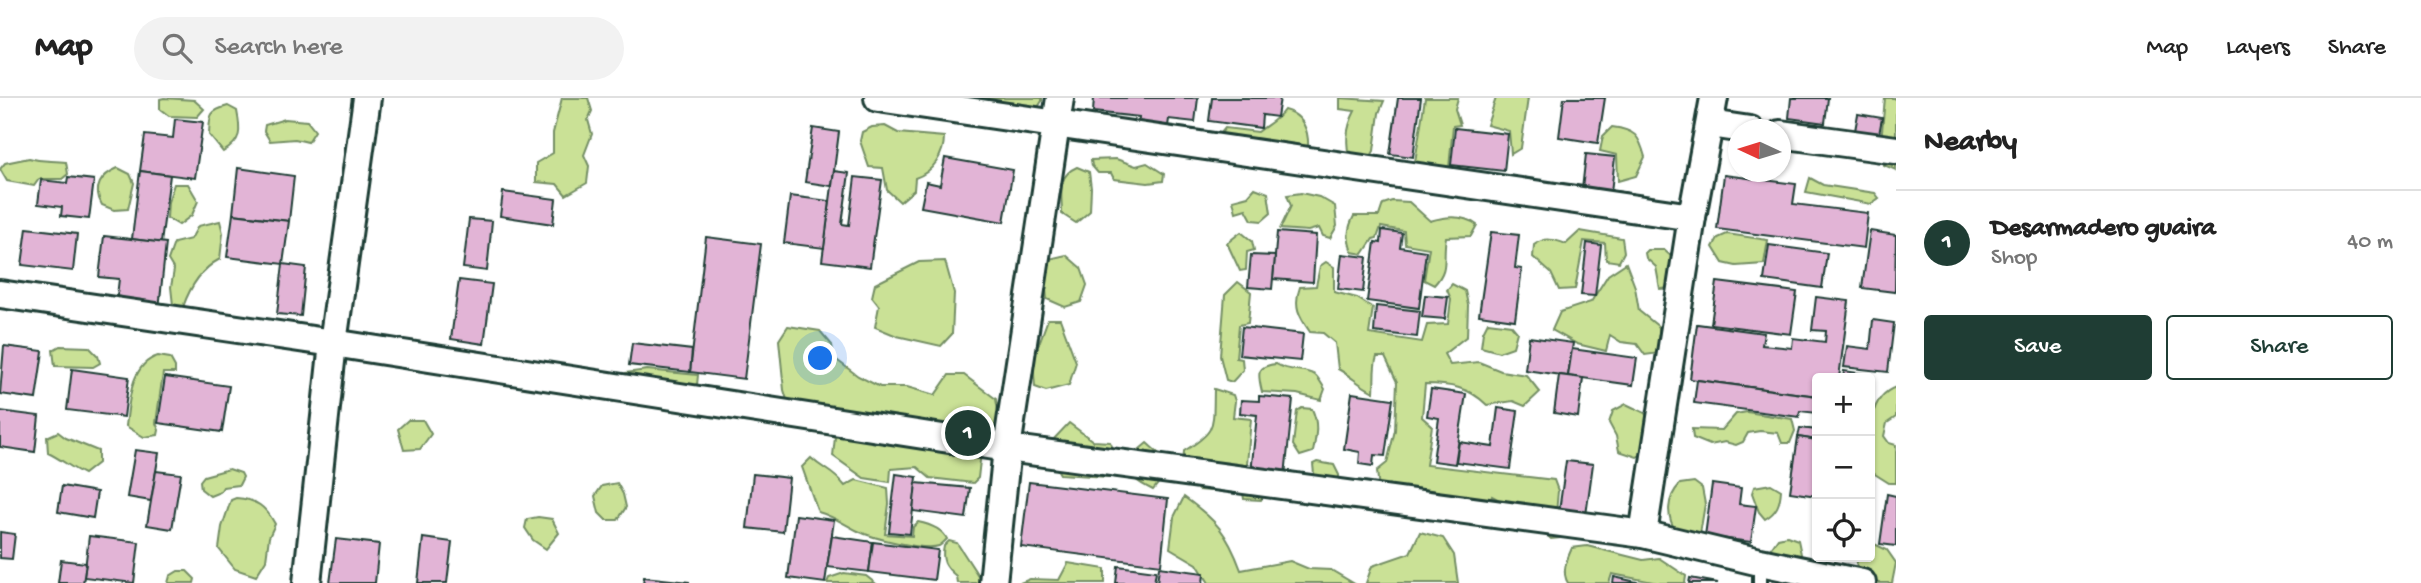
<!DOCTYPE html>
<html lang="en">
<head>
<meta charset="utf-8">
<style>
  :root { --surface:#fff; --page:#f2f2f2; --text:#222; --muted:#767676; --line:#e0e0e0; --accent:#1f3d34 }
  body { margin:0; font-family:"Gochi Hand",sans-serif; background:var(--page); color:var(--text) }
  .controls { position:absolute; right:21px; bottom:21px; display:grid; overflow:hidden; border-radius:7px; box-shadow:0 2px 5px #0004 }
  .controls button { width:63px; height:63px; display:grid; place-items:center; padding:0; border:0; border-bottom:2px solid var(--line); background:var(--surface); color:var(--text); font:35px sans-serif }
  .compass { position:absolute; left:1728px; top:21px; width:63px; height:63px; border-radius:50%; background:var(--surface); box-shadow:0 2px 5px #0004; rotate:274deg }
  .you { position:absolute; left:821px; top:261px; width:24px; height:24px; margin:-18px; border:5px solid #fff; border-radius:50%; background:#1a73e8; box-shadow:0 0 0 10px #1a73e833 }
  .badge { display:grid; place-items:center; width:46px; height:46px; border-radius:50%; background:var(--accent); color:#fff; font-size:23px; font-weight:700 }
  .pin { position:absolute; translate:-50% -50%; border:4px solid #fff; box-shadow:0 2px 7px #0006 }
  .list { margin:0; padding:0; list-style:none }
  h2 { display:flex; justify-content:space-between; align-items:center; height:91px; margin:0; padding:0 28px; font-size:30px }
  h2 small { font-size:23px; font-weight:400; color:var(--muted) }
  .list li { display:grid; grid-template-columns:46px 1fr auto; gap:21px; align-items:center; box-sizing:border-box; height:105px; padding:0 28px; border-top:2px solid var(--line) }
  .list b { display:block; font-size:26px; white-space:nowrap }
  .list p { margin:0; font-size:23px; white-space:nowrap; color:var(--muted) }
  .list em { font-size:23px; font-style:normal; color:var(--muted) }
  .actions { display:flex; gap:14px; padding:21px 28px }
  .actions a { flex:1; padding:16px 0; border:2px solid var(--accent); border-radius:7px; text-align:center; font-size:24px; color:var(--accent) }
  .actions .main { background:var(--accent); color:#fff }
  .icon { flex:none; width:38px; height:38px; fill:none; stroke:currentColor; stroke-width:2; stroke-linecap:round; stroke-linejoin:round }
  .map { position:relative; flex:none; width:1896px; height:485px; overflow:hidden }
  header { display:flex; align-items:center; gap:42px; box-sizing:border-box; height:98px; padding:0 35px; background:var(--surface); border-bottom:2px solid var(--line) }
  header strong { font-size:33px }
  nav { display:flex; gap:38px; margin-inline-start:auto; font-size:24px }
  .search { width:490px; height:63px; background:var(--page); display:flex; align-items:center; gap:18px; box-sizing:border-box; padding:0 24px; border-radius:38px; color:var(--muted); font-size:26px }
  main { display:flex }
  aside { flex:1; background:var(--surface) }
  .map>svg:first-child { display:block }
  .green { fill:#cae196; stroke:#748f65; stroke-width:2 }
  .building { fill:#e2b4d6; stroke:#1f3d34; stroke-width:2 }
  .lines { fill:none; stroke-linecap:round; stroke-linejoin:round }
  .lane-casing { stroke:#1f3d34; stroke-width:18 }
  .street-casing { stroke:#1f3d34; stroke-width:32 }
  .lane { stroke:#fff; stroke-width:12 }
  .street { stroke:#fff; stroke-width:26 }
</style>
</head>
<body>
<header>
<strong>Map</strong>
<div class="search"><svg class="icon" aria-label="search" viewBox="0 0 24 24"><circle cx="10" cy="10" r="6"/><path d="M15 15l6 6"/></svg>Search here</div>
<nav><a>Map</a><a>Layers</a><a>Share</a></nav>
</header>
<main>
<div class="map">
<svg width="1896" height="485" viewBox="0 0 1896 485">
  <rect width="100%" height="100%" fill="#fff"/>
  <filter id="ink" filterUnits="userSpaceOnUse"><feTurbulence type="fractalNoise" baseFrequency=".0143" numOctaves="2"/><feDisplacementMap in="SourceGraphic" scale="14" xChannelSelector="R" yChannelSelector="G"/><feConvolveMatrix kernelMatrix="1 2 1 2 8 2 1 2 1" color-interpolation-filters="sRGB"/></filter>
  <g filter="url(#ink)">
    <!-- green -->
    <g class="green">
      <polygon points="164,0 194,2 204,11 197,19 169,18 160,11 160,1"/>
      <polygon points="562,0 588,0 592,13 588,22 592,36 584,57 589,68 587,85 566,97 557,86 536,84 536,65 553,55 553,35"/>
      <polygon points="952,0 1042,0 1042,3 1036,12"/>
      <path d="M1340,0L1384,3L1379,15L1374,53L1364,70L1350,65C1346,45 1345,32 1355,13L1340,11Z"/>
      <polygon points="1425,0 1458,0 1455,11 1460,27 1453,28 1449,70 1462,77 1486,82 1522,80 1545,87 1541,100 1532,99 1523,93 1513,99 1505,100 1499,91 1482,89 1476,95 1462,95 1443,87 1403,81 1400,63 1415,64"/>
      <polygon points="1496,0 1528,0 1521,50 1511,56 1509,33 1487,27"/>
      <polygon points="1885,0 1895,0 1896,2 1896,72 1884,67 1880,55"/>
      <path d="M228,8L237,13C241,33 242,43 223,54L209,37C210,18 208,13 228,8Z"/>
      <path d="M1284,12C1312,19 1310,48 1306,71L1285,74L1273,60L1216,41L1225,30L1258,34C1268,26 1277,22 1284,12Z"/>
      <polygon points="285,21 307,23 315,33 308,44 295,41 270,43 264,33 265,27"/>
      <path d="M885,28L898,35L944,39C944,57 933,74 915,80L914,92L900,104L887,92L883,70L869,69L860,43L862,34L872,29Z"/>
      <path d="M1612,29C1635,32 1639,37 1645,59L1636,78L1618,83L1617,57L1600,53L1603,38Z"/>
      <path d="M29,60C42,64 53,62 66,64L68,76L62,81H39L34,88L7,83L0,71L5,65Z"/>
      <polygon points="1116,61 1136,68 1147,65 1164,76 1163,83 1148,85 1114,81 1111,75 1098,75 1092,68 1091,62"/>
      <path d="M1077,69L1089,74L1091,90L1090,113L1076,125L1062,116C1062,96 1056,78 1077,69Z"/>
      <path d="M118,70L130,76L134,85L128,111L114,112L102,107C92,90 101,77 118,70Z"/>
      <polygon points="1810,80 1823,87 1875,95 1879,100 1871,106 1806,94"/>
      <polygon points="174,86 188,86 198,103 192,117 179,127 167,120 168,104"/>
      <polygon points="1255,90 1268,95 1271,115 1262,123 1252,122 1246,111 1236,114 1233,102 1248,98"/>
      <polygon points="1301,95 1319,99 1335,108 1337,128 1330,140 1323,138 1319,130 1308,133 1280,131 1291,108 1287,97"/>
      <path d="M1392,103L1409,104L1430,123C1446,118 1464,117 1477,127L1471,138L1446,139C1442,161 1450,170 1434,187L1424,182L1429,150L1405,146L1404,133L1381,129L1377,140L1373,141L1363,156L1352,154C1347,140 1347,131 1354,118H1379L1383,106Z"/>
      <path d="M220,123L223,135L220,161C201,171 190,189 183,209L173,207L171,189L174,172L168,162L174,145L191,141L198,128Z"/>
      <path d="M1580,133L1622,140L1624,154L1619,164L1606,162L1605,145L1584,143L1575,191L1559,192L1551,175L1533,159L1534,147C1545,139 1554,141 1566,146Z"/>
      <polygon points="1241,134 1252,143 1254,152 1247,154 1246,172 1240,173 1227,145"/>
      <polygon points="1727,136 1768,142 1764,166 1736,168 1723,165 1713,149 1718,140"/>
      <polygon points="1648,152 1664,152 1672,159 1681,181 1674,190 1660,191 1656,169 1646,160 1645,155"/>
      <polygon points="1066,157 1081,170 1087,187 1081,204 1065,209 1047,201 1045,183 1049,161"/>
      <polygon points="945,163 954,195 952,236 941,248 897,238 875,229 879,208 872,199 875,186 919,164"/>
      <path d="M1326,164L1334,169V194L1357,200L1373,210L1369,236L1422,244L1427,227L1448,226L1451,201L1447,192L1452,186L1465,193L1468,207L1467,238L1444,256L1450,267L1479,264L1501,273L1526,277L1540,294L1525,308L1513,303L1487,307C1469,289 1449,286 1425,286L1422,319L1432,328L1426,367L1554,382L1558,393L1556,415L1571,429L1560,440L1551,441L1532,423L1524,407L1505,405L1492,398L1487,415L1379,391L1377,373L1387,365L1395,332L1397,284L1385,259H1377C1373,268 1375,283 1374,294C1360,288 1351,278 1338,271L1335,245L1323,235L1310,234C1299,218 1293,208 1300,189L1316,188L1320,168Z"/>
      <polygon points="1626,165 1635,189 1639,213 1659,229 1660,255 1645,257 1637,246 1621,244 1610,237 1606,253 1577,246 1552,232 1560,214 1591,204 1608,177"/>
      <polygon points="1238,184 1251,194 1248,225 1239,227 1236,260 1242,261 1243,272 1232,284 1226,282 1220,258 1225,197"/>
      <polygon points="1048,221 1060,221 1076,264 1069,287 1046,293 1035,289 1033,262"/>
      <polygon points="1488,224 1511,227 1517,234 1513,249 1499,254 1481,249 1483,234"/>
      <polygon points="788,228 820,233 832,247 834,260 858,278 880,289 907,289 935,297 949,277 964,277 996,301 1001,329 981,354 978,380 973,385 930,380 917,369 891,371 890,384 864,380 833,358 835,339 794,325 784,292 779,242"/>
      <polygon points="60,248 89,249 98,258 100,265 93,269 55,268 53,252"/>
      <path d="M158,258L170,260L175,269V275H163L156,325L159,332L158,337L144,339L126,328C129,305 130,266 158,258Z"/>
      <path d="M1276,266C1291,275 1305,270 1315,277C1319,280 1322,287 1325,291L1321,302L1297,296L1262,294C1258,277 1255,268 1276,266Z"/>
      <polygon points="647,272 698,277 697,287 671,299 659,310 625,302 619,290 626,275"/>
      <path d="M1896,289V319L1887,325L1884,338L1889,345L1896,347V385H1889L1870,373C1870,346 1864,300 1896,289Z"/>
      <path d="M1214,291L1233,297L1235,303L1233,319L1251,321L1246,377L1272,385L1261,402L1244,401L1241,384L1224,374L1211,393L1198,392L1183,371L1184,353C1217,333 1213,329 1214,291Z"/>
      <polygon points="1626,306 1645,315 1652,329 1645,354 1637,359 1619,353 1616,338 1609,325 1613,313"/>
      <path d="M1302,310L1312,311C1319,326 1316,338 1313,354L1300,358L1293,347L1297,313Z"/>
      <polygon points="1747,314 1792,321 1795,333 1790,345 1782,345 1778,335 1760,333 1748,335 1743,344 1736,347 1725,344 1710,347 1693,340 1692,331 1722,332 1736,316"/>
      <polygon points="408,322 423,322 431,336 420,351 404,352 398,331"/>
      <polygon points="1069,325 1093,343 1110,344 1122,370 1108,379 1060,376 1051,361 1052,343"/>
      <path d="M58,334L66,340L98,353V365L84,376C71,370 61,361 48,355L47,339Z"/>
      <path d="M1147,345L1166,362L1169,372L1153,392C1139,385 1127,379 1127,362Z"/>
      <path d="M811,360C825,373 832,372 845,388L856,382L888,390L889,406L885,436L912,438L913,429L918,424C928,426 942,431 947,441C945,443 942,446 939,448C924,453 872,440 858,433C844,426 833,418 818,414L802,369Z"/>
      <polygon points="1317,364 1334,367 1339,377 1339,395 1315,386 1313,366"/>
      <polygon points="229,371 241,375 243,379 239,387 223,389 220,394 210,398 201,391 200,383 204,378"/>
      <path d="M1694,384L1702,390L1705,406L1699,442L1677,435C1666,419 1666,401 1680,386Z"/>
      <polygon points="617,385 623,396 626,409 618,422 606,422 599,415 595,398 602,388"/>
      <path d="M1771,386L1781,392C1780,406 1777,414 1765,421L1759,414L1752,395L1754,389Z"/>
      <path d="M1184,399C1216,422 1227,434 1241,472L1290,463L1309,471L1331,472L1353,485H1209L1197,466L1170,450L1174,419Z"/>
      <path d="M236,400C256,401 266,409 275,426L269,439L266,462L256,478L235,471L219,451L222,429L231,402Z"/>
      <polygon points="538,419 552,421 559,435 546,451 533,442 525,430 527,421"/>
      <polygon points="1420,434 1443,440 1454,457 1458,485 1366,485 1372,468 1410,455"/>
      <polygon points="1787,438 1798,442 1801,456 1793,472 1768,454 1778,440"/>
      <path d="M949,443L957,445L979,479L978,485H957L956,478C945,469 941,462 944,448Z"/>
      <polygon points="1870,444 1887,452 1896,465 1892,485 1864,485 1856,478 1857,459 1870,459"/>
      <path d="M1587,448L1643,462L1659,460L1686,478L1685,485H1658L1612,476L1609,485H1568C1561,474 1567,461 1572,450Z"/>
      <polygon points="1068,465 1105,471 1105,485 1020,485 1030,481 1059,482"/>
      <polygon points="178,473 187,473 195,481 194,485 168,485 170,478"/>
      <polygon points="844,475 866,478 875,485 827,485 829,480"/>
    </g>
    <!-- building -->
    <g class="building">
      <polygon points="1094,0 1198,0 1195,24 1169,21 1167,35 1138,32 1139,19 1093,14"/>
      <polygon points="1212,0 1280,0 1277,19 1262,17 1261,30 1209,23"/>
      <polygon points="1398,0 1421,0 1413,59 1390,56"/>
      <polygon points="1564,0 1605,0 1598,45 1559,39"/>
      <polygon points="1791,0 1828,0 1825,25 1789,20"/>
      <polygon points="1858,16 1882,20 1878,42 1854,38"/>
      <polygon points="175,21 203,24 195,80 140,73 145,37 173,40"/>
      <polygon points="813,30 839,34 832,88 805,84"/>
      <polygon points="1455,30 1508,36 1504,73 1451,67"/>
      <polygon points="1586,56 1615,59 1610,103 1581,100"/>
      <polygon points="945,60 1013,72 1004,124 921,109 926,84 940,87"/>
      <polygon points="238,70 294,78 289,123 233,116"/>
      <polygon points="140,73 170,77 161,145 132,141"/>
      <polygon points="834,73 849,75 842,126 849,127 855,79 882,82 870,169 822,163"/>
      <polygon points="1724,77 1796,86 1793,106 1868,115 1864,150 1717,131"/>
      <polygon points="68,79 94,82 89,121 61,118 62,109 38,106 41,82 67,85"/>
      <polygon points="503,94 556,101 553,126 500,118"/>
      <polygon points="790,98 830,103 824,150 784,145"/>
      <polygon points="233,116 289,123 283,166 227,159"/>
      <polygon points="469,121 492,123 487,173 463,170"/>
      <polygon points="27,130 77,136 73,173 22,167"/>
      <polygon points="1382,132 1402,135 1400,149 1426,153 1419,210 1367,203 1375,144 1381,145"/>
      <polygon points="1870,133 1896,137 1895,194 1862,190"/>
      <polygon points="1277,134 1316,137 1313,184 1273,181"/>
      <polygon points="1491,134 1519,137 1515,170 1522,171 1515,222 1479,217"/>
      <polygon points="104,138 166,145 159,211 116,206 119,181 99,179"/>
      <polygon points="706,139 761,146 744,281 690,274"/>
      <polygon points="1587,145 1601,147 1595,198 1581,197"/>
      <polygon points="1769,147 1827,155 1822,190 1764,182"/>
      <polygon points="1342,156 1367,159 1363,194 1338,191"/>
      <polygon points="1251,157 1275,158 1272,191 1248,189"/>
      <polygon points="283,166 306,169 301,218 277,216"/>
      <polygon points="459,182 492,186 484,246 451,241"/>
      <polygon points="1717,184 1797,194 1791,236 1711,226"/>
      <polygon points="1425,197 1448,199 1445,221 1422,219"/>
      <polygon points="1816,199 1849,203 1839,280 1817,280 1817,298 1690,281 1697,226 1764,235 1762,247 1792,250 1793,240 1825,244 1826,233 1812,232"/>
      <polygon points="1376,208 1420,213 1417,239 1374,234"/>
      <polygon points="1873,222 1894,225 1888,274 1844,269 1847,248 1870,251"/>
      <polygon points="1242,229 1303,236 1300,263 1239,257"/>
      <polygon points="1529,239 1573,245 1568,278 1525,272"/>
      <polygon points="632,245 692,252 690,274 629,267"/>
      <polygon points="4,248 43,253 36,301 0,296"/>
      <polygon points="1572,251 1637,260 1633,287 1568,278"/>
      <polygon points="72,271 129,279 124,319 67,312"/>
      <polygon points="1844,273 1872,277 1870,289 1870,280 1843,280"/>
      <polygon points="1559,277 1583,280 1578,319 1554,315"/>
      <polygon points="165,279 229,288 222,334 158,325"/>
      <polygon points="1697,282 1817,298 1817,315 1800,313 1799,319 1694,305"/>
      <polygon points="1431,291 1466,296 1455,366 1433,363 1439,320 1427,318"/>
      <polygon points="1352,295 1393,301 1385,358 1374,357 1373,368 1359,366 1360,354 1344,351"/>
      <polygon points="1259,298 1293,301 1285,378 1251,375 1257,317 1240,315 1241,302 1259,303"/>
      <polygon points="1498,310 1518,313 1510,371 1456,364 1459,344 1493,349"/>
      <polygon points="0,313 39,318 35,354 0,349"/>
      <polygon points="1800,330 1817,332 1817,342 1798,339"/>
      <polygon points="1798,339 1817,342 1817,398 1790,394"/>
      <polygon points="135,352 159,355 151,403 127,399"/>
      <polygon points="1566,363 1593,366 1586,417 1559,413"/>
      <polygon points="156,373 181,376 172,431 147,427"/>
      <polygon points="753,376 789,380 783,434 747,430"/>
      <polygon points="896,376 917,379 910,436 889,434"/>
      <polygon points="1029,384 1168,401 1161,467 1021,449"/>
      <polygon points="916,385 970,390 966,420 913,413"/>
      <polygon points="1712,386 1741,390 1739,406 1756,408 1751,444 1705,438"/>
      <polygon points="62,388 97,394 93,420 58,414"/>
      <polygon points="1887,396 1896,398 1896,448 1880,446"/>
      <polygon points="796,417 834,422 825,485 788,480"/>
      <polygon points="0,434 15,436 12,461 0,460"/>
      <polygon points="89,438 139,444 134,485 84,479"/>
      <polygon points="832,438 873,444 869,474 827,469"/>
      <polygon points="423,440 452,444 447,485 418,485"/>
      <polygon points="336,441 379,446 375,485 330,485"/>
      <polygon points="873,444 938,452 934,482 869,474"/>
      <polygon points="61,462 86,465 83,485 58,485"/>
      <polygon points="1118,468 1156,473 1154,485 1116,485"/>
      <polygon points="1159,469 1204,475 1203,485 1157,485"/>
      <polygon points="644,479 689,484 689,485 643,485"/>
      <polygon points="1614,479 1641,485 1613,485"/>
      <polygon points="1690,480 1718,485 1689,485"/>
    </g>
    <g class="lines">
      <defs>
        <polyline id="lane" points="1760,485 1760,464"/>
        <g id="street">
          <polyline points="878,0 1692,119"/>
          <polyline points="1710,26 1750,32"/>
          <polyline points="1780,36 1896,52"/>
          <polyline points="0,196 333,245 1007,350 1643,436 1760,464 1862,485"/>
          <polyline points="1643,436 1692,119 1714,0"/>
          <polyline points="307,485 333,245 367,0"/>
          <polyline points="993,485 1007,350 1060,0"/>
        </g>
      </defs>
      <!-- lane casing -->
      <use href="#lane" class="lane-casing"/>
      <!-- street casing -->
      <use href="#street" class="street-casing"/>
      <!-- lane -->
      <use href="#lane" class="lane"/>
      <!-- street -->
      <use href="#street" class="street"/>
    </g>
  </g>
</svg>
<div class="controls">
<button>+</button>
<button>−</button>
<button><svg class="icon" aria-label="locate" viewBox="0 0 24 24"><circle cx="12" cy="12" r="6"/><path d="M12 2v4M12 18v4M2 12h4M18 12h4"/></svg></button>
</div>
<svg class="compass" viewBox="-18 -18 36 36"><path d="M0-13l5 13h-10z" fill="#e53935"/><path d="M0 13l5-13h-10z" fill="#767676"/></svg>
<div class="you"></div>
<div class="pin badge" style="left:968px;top:335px">1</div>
</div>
<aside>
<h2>Nearby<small></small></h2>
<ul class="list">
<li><span class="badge">1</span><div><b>Desarmadero guaira</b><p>Shop</p></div><em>40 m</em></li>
</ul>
<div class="actions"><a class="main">Save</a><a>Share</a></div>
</aside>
</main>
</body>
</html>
